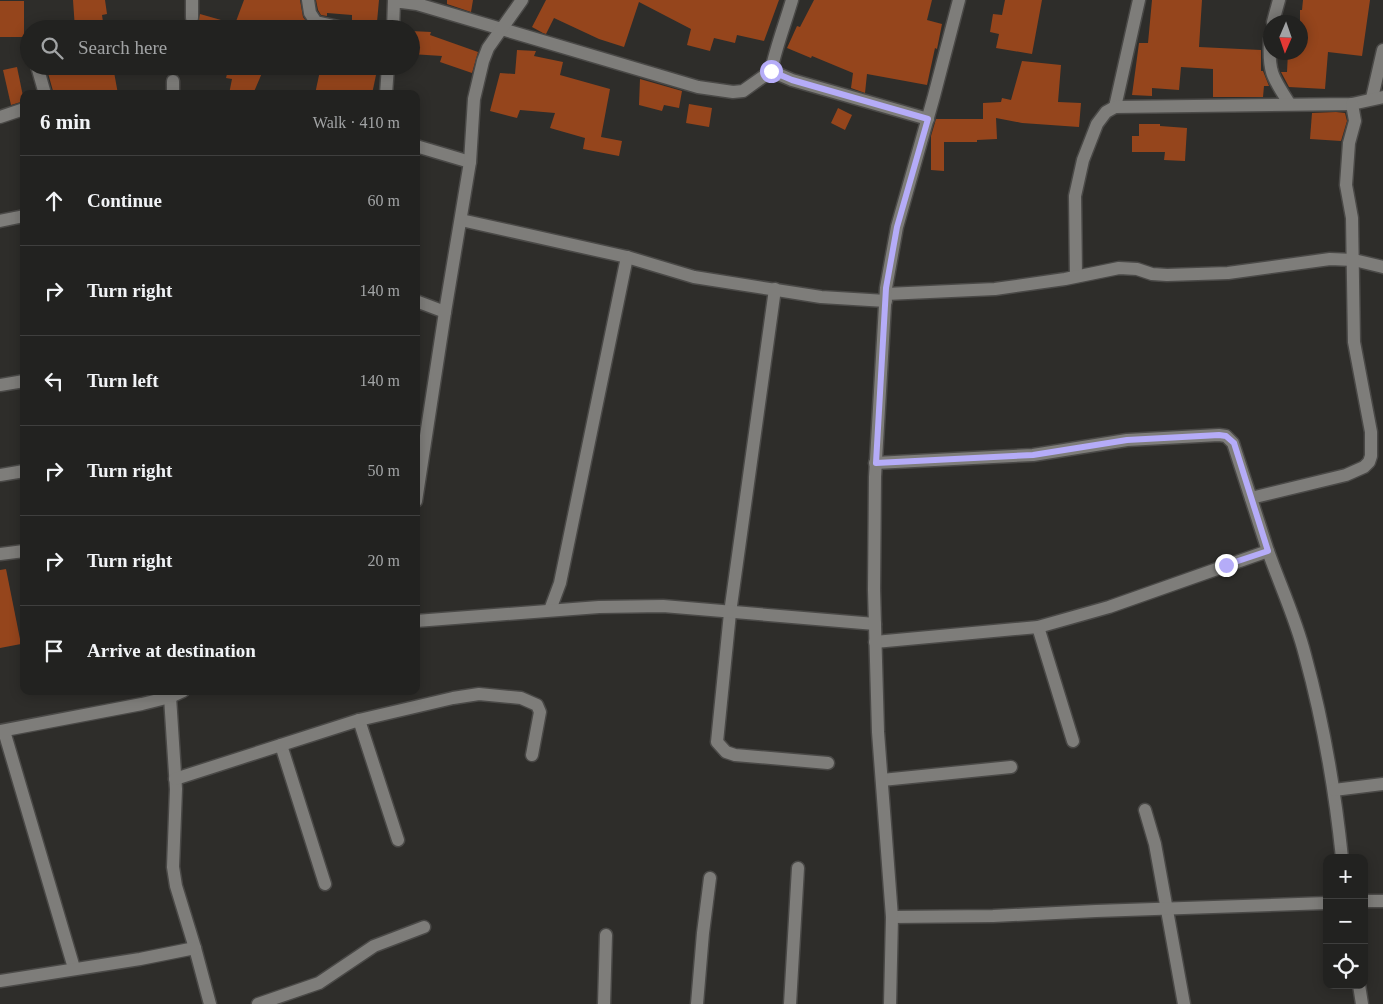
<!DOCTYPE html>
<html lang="en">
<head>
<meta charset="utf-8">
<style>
  :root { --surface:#222220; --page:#2a2a29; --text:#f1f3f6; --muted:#a2a4a5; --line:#3f3f3e }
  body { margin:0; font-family:"Times New Roman",serif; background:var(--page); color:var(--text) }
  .controls { position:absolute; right:15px; bottom:15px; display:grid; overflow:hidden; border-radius:10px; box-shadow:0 2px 12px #0003 }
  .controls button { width:45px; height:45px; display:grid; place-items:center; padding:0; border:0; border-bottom:1px solid var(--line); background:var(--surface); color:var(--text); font:25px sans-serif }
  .compass { position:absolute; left:1263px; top:15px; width:45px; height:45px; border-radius:50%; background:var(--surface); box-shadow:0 2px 12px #0003; rotate:182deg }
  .stop { position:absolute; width:15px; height:15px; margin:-11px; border:4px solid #b5acf8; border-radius:50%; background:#fff }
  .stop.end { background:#b5acf8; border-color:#fff; box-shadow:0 1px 5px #0008 }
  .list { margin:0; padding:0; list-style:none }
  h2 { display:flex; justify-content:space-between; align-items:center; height:65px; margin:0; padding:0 20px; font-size:21px }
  h2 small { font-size:16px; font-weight:400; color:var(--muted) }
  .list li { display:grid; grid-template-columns:32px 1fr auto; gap:15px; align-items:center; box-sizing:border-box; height:90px; padding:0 20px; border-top:1px solid var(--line) }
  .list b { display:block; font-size:19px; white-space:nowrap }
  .list em { font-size:16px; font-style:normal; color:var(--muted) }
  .icon { flex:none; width:28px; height:28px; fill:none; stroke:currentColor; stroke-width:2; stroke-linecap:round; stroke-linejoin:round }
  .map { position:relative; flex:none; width:1383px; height:1004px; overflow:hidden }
  .search { position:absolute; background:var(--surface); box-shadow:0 2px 12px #0003; left:20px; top:20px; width:400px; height:55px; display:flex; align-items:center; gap:12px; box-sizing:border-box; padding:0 18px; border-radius:28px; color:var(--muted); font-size:19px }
  .panel { position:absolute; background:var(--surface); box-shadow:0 2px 12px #0003; left:20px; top:90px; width:400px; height:605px; border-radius:10px }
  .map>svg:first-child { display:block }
  .building { fill:#95451c }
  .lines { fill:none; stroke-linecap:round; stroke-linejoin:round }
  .street-casing { stroke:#4a4947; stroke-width:15 }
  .street { stroke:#7e7d7a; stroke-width:12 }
  .route { stroke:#b5acf8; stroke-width:6 }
</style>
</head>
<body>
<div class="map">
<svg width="1383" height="1004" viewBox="0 0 1383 1004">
  <rect width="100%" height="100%" fill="#2e2d2a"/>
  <!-- building -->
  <g class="building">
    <polygon points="73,0 105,0 107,14 102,15 104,29 75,29"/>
    <polygon points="244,0 300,0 303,17 312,29 196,29 200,14 235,24"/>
    <polygon points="316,0 379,0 377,22 352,20 352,15 327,13 327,16 321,15 318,10"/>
    <polygon points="447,0 473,0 471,12 447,4"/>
    <polygon points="546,0 779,0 764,41 737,35 735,43 714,38 710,51 687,45 691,29 639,2 624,47 599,39 554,18 546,34 543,33 532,27"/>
    <polygon points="814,0 932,0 927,20 942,24 937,49 935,48 927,85 867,74 865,93 851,88 853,73 812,56 811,58 787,48 797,26 800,27"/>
    <polygon points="1005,0 1042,0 1032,54 996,48 999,34 990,32 993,14 1002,15"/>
    <polygon points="1152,0 1202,0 1199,47 1261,50 1261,71 1263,71 1269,86 1264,86 1263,97 1213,97 1213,69 1181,67 1179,90 1152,88 1152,96 1132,95 1139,43 1148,43"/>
    <polygon points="1303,0 1370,0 1362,56 1328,52 1325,89 1289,87 1281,72 1287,72 1288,52 1300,52 1300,10 1302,10"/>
    <rect x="0" y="1" width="24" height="36"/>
    <polygon points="411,31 431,32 430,35 478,52 472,73 440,62 442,56 411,54"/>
    <polygon points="517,50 536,51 534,56 563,62 560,75 610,89 601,137 622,141 619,156 583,149 585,138 550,128 555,113 520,110 517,118 490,111 500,73 515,74"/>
    <polygon points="1022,61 1061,65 1058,102 1081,103 1079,127 1022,123 996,118 997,139 977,140 977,142 944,142 944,171 931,170 931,136 936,119 983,119 983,103 1001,102 1002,98 1011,100"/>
    <polygon points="46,66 99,66 100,75 114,72 118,94 61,94 60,90 53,91"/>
    <polygon points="229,66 265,66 253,94 229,94 232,79 226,78"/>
    <polygon points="321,66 376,75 372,94 315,94"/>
    <polygon points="17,67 24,101 11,105 3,70"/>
    <polygon points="640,79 682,91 679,108 664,105 662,111 639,105"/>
    <polygon points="689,104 712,108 709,127 686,123"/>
    <polygon points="838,108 852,115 845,130 831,123"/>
    <polygon points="1336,112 1345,113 1347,121 1341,141 1310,139 1312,113"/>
    <polygon points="1139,124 1160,124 1160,126 1187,128 1185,161 1164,160 1165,152 1132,152 1132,136 1139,136"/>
    <polygon points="6,569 21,644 0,648 0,570"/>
  </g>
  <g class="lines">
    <defs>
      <g id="street">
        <polyline points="192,0 192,18"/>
        <polyline points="308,0 310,13 316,22 347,29"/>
        <path d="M792,0C785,24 776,47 771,71L792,80L928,119"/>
        <polyline points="1273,22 1279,0"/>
        <polyline points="393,29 394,1 417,4 698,87 733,92 743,91 771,71"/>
        <path d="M1270,39C1268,71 1272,77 1289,103"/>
        <polyline points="37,66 45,94"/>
        <polyline points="173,81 173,94"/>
        <polyline points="386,94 388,66"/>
        <polyline points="1372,98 1383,50"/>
        <polyline points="1115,107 1139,0"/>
        <polyline points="0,117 24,109"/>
        <polyline points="416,146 470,162"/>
        <polyline points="461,220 627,257 694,277 821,297 886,301"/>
        <polyline points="0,221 24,216"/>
        <polyline points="1076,276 1075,196 1083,160 1097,124 1106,112 1115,107 1352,104 1383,97"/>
        <polyline points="775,289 730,613 717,742 726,752 735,755 828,763"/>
        <polyline points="886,294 995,289 1065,279 1119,268 1137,269 1152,274 1167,275 1228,273 1330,259 1354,260 1383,267"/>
        <polyline points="416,301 445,312"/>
        <polyline points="0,385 24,381"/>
        <polyline points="0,475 24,471"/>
        <polyline points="1251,498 1346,475 1364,467 1369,462 1371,456 1371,432 1354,342 1352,218 1346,185 1349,143 1355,121 1352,104"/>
        <polyline points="416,501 445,312 470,162 474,99 483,61 488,48 522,0"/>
        <path d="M1268,551C1280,585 1296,619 1305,655C1323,721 1335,790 1342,858"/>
        <polyline points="0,554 24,551"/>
        <polyline points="550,610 560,583 627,257"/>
        <polyline points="416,621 599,607 663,606 875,624"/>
        <polyline points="1038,627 1073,741"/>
        <polyline points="875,642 1038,627 1109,607 1268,551 1233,443 1226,436 1219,435 1127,440 1033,455 875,463"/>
        <polyline points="170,697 176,789 173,867 176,886 195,948 210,1004"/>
        <polyline points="359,720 398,840"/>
        <polyline points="0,731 142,704 170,697 183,691"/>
        <polyline points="4,731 74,968"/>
        <polyline points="281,745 325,884"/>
        <polyline points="175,779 359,720 453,698 479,694 521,698 537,705 540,712 532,755"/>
        <polyline points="882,780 1011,767"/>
        <polyline points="1334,790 1383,784"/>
        <polyline points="1145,810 1155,844 1184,1004"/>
        <polyline points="1364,901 1383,901"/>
        <polyline points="892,917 993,916 1096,911 1327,903"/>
        <polyline points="0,981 140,959 195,948"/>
        <polyline points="1359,985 1362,1004"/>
        <polyline points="258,1004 319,983 374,946 424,927"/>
        <polyline points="604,1004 606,935"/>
        <polyline points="697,1004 703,933 710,878"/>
        <polyline points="790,1004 798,868"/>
        <polyline points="890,1004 892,917 878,732 874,590 875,477 886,288 897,227 934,96 959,0"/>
      </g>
    </defs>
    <!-- street casing -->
    <use href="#street" class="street-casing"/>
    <!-- street -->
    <use href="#street" class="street"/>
  </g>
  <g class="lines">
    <!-- route -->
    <polyline class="route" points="771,71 792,80 928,119 897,227 886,288 876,463 1033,455 1127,440 1219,435 1226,436 1234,443 1268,551 1226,565"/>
  </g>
</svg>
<div class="controls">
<button>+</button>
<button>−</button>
<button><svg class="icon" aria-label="locate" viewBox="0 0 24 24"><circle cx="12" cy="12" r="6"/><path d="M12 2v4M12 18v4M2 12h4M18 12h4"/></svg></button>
</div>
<svg class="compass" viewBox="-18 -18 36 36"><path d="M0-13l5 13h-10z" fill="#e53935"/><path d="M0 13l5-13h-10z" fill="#a2a4a5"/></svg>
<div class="stop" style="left:771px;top:71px"></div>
<div class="stop end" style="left:1226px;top:565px"></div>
<div class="search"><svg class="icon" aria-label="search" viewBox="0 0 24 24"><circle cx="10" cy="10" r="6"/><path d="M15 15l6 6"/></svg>Search here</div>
<section class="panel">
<h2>6 min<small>Walk · 410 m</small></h2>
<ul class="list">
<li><svg class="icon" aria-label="ahead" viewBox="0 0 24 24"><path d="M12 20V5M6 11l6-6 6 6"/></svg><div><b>Continue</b></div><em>60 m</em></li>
<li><svg class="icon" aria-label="right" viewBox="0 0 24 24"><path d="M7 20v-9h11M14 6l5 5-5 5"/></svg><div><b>Turn right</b></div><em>140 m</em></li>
<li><svg class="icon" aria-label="left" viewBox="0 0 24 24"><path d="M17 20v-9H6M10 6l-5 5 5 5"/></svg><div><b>Turn left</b></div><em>140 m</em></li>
<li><svg class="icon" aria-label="right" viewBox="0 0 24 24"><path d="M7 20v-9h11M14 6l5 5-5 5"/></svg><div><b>Turn right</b></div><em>50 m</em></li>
<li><svg class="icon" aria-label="right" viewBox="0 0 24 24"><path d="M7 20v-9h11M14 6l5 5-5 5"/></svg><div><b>Turn right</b></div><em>20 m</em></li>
<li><svg class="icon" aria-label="arrive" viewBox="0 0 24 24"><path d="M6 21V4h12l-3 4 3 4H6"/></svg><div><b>Arrive at destination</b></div></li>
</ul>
</section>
</div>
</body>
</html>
